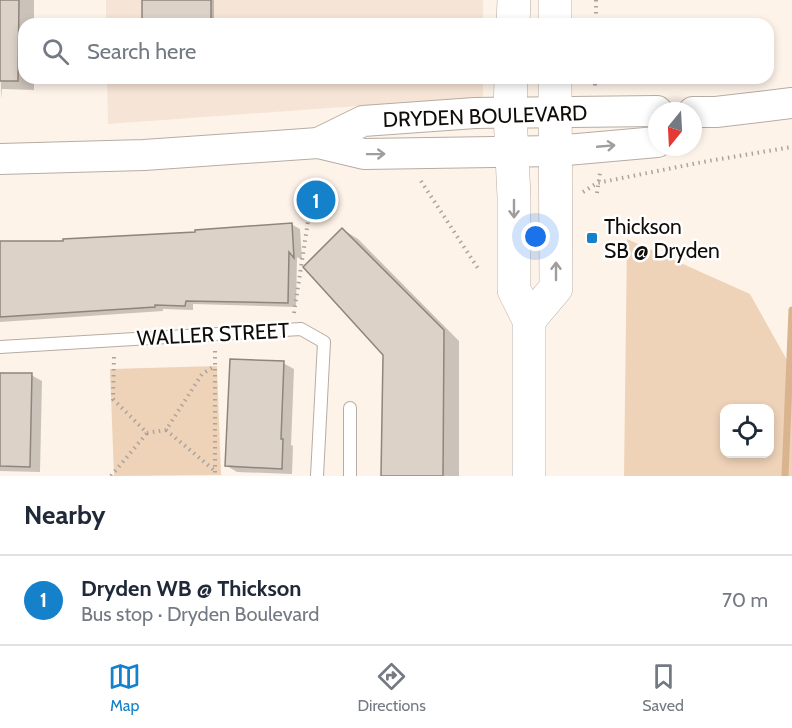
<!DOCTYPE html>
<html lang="en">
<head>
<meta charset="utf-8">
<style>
  :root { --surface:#fff; --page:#f2f2f3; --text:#1f2937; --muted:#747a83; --line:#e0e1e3; --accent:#1581cb }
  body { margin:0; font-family:Cabin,sans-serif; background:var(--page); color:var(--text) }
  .controls { position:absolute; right:18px; bottom:18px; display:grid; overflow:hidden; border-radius:12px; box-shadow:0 3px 9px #0003 }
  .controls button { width:54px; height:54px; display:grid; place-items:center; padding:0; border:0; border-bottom:2px solid var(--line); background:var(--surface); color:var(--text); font:30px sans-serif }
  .compass { position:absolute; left:648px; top:102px; width:54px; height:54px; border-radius:50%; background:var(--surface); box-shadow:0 3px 9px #0003; rotate:198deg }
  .you { position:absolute; left:536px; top:237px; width:21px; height:21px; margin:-15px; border:4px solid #fff; border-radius:50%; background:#1a73e8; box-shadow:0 0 0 9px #1a73e833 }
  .badge { display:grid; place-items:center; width:39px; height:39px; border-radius:50%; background:var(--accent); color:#fff; font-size:20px; font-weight:700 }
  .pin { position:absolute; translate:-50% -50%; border:3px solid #fff; box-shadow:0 2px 6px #0006 }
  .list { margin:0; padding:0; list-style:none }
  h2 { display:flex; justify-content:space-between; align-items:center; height:78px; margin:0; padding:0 24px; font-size:26px }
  h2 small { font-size:20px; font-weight:400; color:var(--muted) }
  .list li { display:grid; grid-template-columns:39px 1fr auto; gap:18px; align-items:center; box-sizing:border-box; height:90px; padding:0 24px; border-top:2px solid var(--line) }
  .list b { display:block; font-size:22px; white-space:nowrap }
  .list p { margin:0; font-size:20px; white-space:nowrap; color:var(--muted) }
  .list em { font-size:20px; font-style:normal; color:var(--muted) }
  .icon { flex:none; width:33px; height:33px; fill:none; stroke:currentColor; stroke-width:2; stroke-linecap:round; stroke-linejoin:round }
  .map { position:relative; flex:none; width:792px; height:476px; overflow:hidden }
  .search { position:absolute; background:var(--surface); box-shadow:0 3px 9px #0003; left:18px; right:18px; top:18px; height:66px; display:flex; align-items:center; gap:15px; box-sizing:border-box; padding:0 21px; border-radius:18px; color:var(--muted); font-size:22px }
  .sheet { height:168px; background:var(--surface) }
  nav { display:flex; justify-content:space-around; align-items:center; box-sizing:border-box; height:84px; border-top:2px solid var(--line); background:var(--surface); font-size:16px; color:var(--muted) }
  nav a { display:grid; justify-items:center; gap:3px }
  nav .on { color:var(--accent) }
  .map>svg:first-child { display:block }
  .built { fill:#f6e5d6 }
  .green { fill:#eed3b9; fill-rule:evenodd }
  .shadow { fill:#0003 }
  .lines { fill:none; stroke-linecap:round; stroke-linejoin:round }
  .stream { stroke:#d9b48f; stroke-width:7 }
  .building { fill:#dcd2c8; stroke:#8e857c; stroke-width:1.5 }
  .service-casing { stroke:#b6aca2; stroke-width:14 }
  .tertiary-casing { stroke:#b6aca2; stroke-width:32 }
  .secondary-casing { stroke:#b6aca2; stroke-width:34 }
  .path { stroke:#aca49c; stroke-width:4; stroke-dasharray:1.5 4.5; stroke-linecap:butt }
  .service { stroke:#fff; stroke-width:12 }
  .tertiary { stroke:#fff; stroke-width:30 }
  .secondary { stroke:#fff; stroke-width:33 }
  .oneway { stroke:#9f9e9d }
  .poi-dot { fill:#1581cb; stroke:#fff; stroke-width:2 }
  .labels { text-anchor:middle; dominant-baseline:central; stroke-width:5; stroke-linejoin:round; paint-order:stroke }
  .street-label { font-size:21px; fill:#100d09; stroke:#fff }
  .poi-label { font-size:21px; fill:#100d09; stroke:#fff; text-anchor:start }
</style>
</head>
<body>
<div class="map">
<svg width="792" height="476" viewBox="0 0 792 476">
  <rect width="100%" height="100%" fill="#fef3e9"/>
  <!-- built -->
  <g class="built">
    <rect x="106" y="0" width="377" height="24"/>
    <polygon points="107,78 483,78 483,97 108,124"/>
  </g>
  <!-- green -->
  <g class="green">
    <path d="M627,239L750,294L792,369V476H624ZM724,408H770V454H724Z"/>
    <polygon points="217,366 221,475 114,476 110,369"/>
  </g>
  <!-- shadow -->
  <g class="shadow">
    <polygon points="0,0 34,0 34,24 24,24 24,78 34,78 34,90 2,89 1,99"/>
    <rect x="144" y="0" width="70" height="24"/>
    <polygon points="291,224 300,229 302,260 297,257 296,307 193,304 193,310 163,309 163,311 0,322 0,243 65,242 196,234"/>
    <polygon points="342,229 358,239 459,341 459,476 383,476 384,354"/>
    <polygon points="283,363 294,369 291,445 293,446 292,474 237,472 227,466"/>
    <polygon points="0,374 31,375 42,381 40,472 0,471"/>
  </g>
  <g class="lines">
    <!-- stream -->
    <polyline class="stream" points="785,476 792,310"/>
  </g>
  <!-- building -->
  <g class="building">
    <polygon points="0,0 19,0 18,81 0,81"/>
    <rect x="142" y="0" width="69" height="24"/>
    <polygon points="292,223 294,258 289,252 288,303 186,301 185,306 155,305 155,307 0,317 0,241 63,241 63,239 195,232 195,230"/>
    <polygon points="342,228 444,330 443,476 381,476 383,355 303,267"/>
    <polygon points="230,359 284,361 281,439 283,439 282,469 225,466"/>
    <polygon points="0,373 32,373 30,467 0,466"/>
  </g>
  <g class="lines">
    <defs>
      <g id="service">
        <polyline points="0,347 301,329 324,342 317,476"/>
        <polyline points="350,476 350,408"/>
      </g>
      <g id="tertiary">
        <polyline points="693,112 716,112 792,103"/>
        <polyline points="318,143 363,121 475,113 657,111"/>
        <polyline points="0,159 144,155 318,143 364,154 555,151 657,142"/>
      </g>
      <g id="secondary">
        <polyline points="513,24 514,0"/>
        <polyline points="555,24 555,0"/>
        <polyline points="511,78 510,114 514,197 514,290 529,320 529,476"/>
        <polyline points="529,320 556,288 555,78"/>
      </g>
    </defs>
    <!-- service casing -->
    <use href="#service" class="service-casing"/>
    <!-- tertiary casing -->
    <use href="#tertiary" class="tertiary-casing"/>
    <!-- secondary casing -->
    <use href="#secondary" class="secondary-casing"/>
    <!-- path -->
    <g class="path">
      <polyline points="596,0 596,24"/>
      <polyline points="595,78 595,88"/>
      <polyline points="421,181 479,270"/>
      <polyline points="583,192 597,183 708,161 792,147"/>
      <polyline points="597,193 600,173"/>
      <polyline points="294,313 312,195"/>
      <polyline points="215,351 215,476"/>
      <polyline points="114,357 113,399 147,433 166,430 202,374 215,366"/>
      <polyline points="166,430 215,471"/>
      <polyline points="111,476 147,433"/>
    </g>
    <!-- service -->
    <use href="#service" class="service"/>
    <!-- tertiary -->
    <use href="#tertiary" class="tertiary"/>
    <!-- secondary -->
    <use href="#secondary" class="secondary"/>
  </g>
  <!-- one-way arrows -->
  <defs><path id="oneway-shaft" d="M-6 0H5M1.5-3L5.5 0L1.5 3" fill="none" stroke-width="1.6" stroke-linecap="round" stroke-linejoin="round" transform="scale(1.5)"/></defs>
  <g class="oneway">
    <use href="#oneway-shaft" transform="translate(606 146) rotate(-5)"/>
    <use href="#oneway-shaft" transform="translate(376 154) rotate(-1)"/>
    <use href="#oneway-shaft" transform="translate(514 209) rotate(90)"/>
    <use href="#oneway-shaft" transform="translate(556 271) rotate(-90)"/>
  </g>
  <!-- markers -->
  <rect class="poi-dot" x="586" y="232" width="12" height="12" rx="3"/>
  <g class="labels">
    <!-- street labels -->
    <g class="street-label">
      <text transform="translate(485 116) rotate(-2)">DRYDEN BOULEVARD</text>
      <text transform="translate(213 334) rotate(-3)">WALLER STREET</text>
    </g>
    <!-- poi labels -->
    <g class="poi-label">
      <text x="604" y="226">Thickson<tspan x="604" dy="24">SB @ Dryden</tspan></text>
    </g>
  </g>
</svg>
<div class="controls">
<button><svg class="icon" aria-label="locate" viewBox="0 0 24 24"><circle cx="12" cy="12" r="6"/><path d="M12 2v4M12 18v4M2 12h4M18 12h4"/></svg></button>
</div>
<svg class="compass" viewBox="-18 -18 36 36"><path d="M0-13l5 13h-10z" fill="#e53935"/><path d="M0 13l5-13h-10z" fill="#747a83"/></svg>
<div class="you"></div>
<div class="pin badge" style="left:316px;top:200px">1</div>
<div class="search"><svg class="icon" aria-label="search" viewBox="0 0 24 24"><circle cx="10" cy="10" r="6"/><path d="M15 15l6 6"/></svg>Search here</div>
</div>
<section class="sheet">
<h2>Nearby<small></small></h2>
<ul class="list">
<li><span class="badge">1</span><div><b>Dryden WB @ Thickson</b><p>Bus stop · Dryden Boulevard</p></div><em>70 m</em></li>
</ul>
</section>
<nav>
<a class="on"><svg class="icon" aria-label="map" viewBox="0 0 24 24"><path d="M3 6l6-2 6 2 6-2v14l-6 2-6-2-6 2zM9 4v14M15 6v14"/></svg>Map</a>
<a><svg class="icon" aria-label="directions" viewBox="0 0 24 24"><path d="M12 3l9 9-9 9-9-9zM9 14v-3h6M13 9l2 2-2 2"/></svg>Directions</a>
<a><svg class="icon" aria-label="saved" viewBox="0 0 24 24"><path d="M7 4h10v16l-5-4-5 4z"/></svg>Saved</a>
</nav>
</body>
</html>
